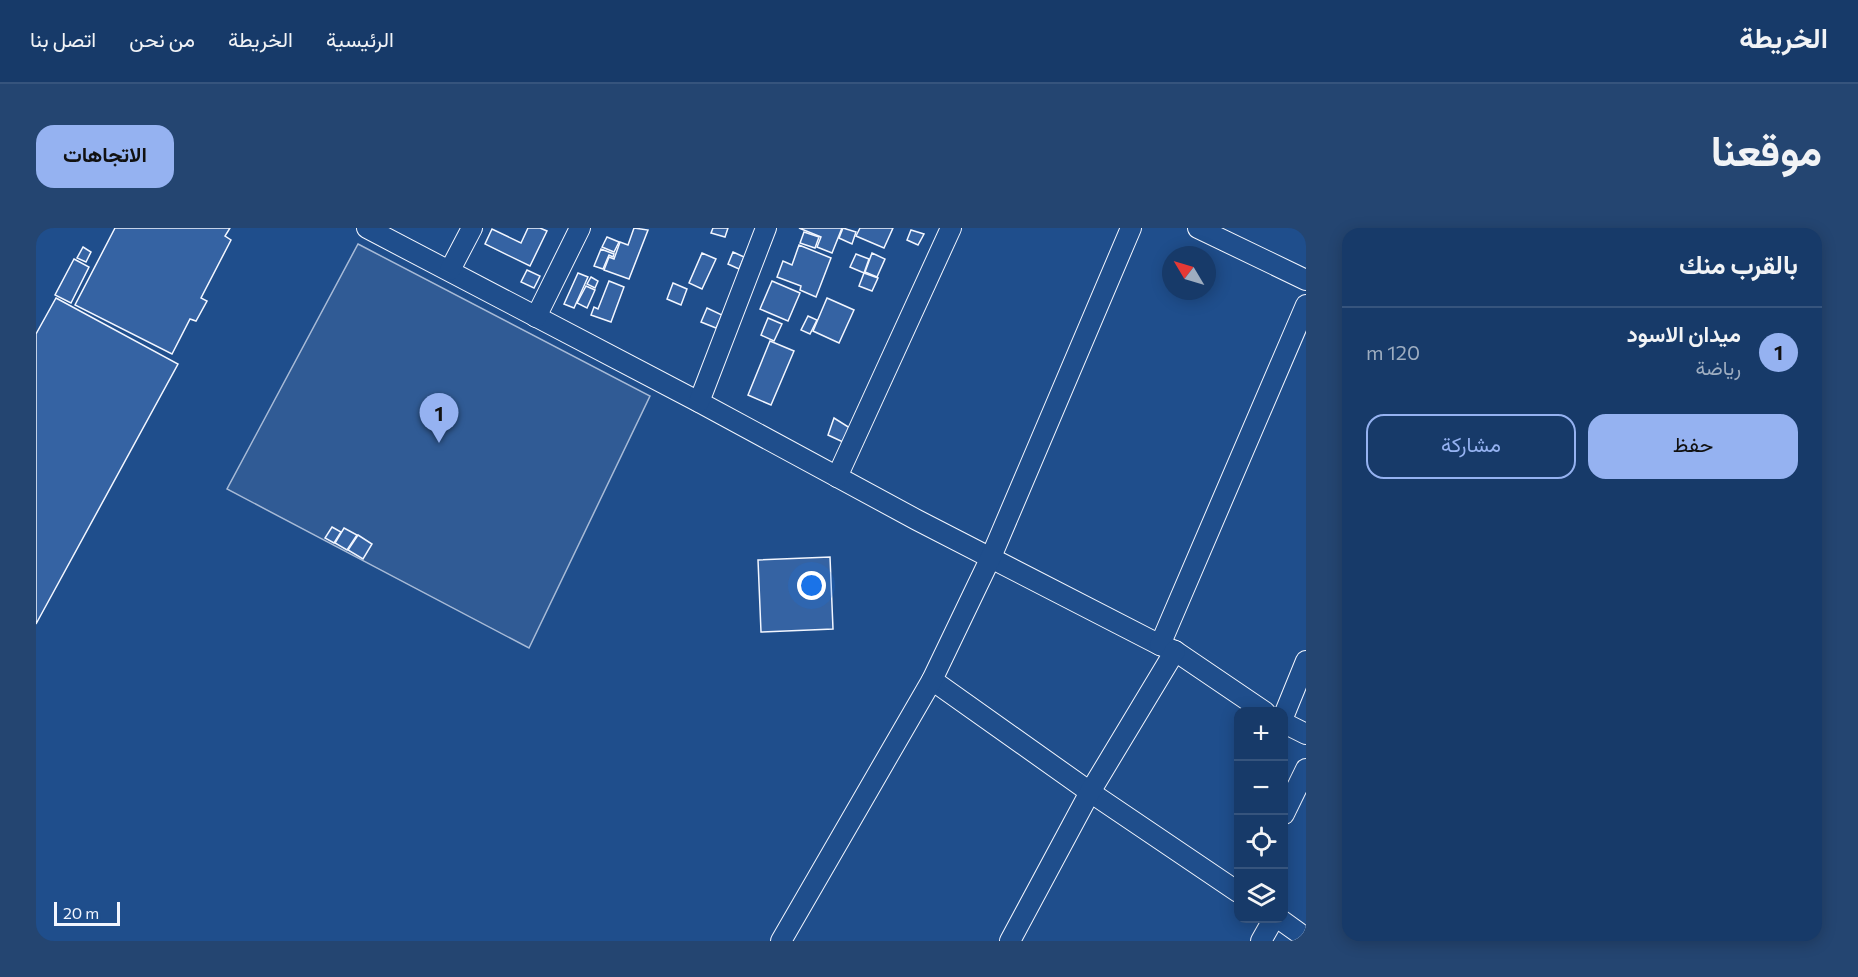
<!DOCTYPE html>
<html lang="ar">
<head>
<meta charset="utf-8">
<style>
  :root { --surface:#173a69; --page:#244571; --text:#f1f3f6; --muted:#9eadc0; --line:#36547d; --accent:#95b2f1 }
  body { margin:0; font-family:Commissioner,Vazirmatn,sans-serif; background:var(--page); color:var(--text); direction:rtl }
  .controls { position:absolute; right:18px; bottom:18px; display:grid; overflow:hidden; border-radius:12px; box-shadow:0 3px 15px #0003 }
  .controls button { width:54px; height:54px; display:grid; place-items:center; padding:0; border:0; border-bottom:2px solid var(--line); background:var(--surface); color:var(--text); font:30px sans-serif }
  .compass { position:absolute; left:1126px; top:18px; width:54px; height:54px; border-radius:50%; background:var(--surface); box-shadow:0 3px 15px #0003; rotate:308deg }
  .scale { position:absolute; left:18px; bottom:15px; width:66px; box-sizing:border-box; padding-left:6px; border:3px solid #f2f6ff; border-top:0; font-size:16px; line-height:21px; white-space:nowrap; color:#f2f6ff; -webkit-text-stroke:4px #1f4e8c; paint-order:stroke }
  .you { position:absolute; left:776px; top:358px; width:21px; height:21px; margin:-15px; border:4px solid #fff; border-radius:50%; background:#1a73e8; box-shadow:0 0 0 9px #1a73e833 }
  .badge { display:grid; place-items:center; width:39px; height:39px; border-radius:50%; background:var(--accent); color:#111; font-size:20px; font-weight:700 }
  .pin { position:absolute; translate:-50% -50px; filter:drop-shadow(0 2px 3px #0008) }
  .pin::after { content:''; position:absolute; top:32px; width:21px; height:18px; background:inherit; clip-path:polygon(0 0,100% 0,50% 100%) }
  .list { margin:0; padding:0; list-style:none }
  h2 { display:flex; justify-content:space-between; align-items:center; height:78px; margin:0; padding:0 24px; font-size:26px }
  h2 small { font-size:20px; font-weight:400; color:var(--muted) }
  .list li { display:grid; grid-template-columns:39px 1fr auto; gap:18px; align-items:center; box-sizing:border-box; height:90px; padding:0 24px; border-top:2px solid var(--line) }
  .list b { display:block; font-size:22px; white-space:nowrap }
  .list p { margin:0; font-size:20px; white-space:nowrap; color:var(--muted) }
  .list em { font-size:20px; font-style:normal; color:var(--muted) }
  .actions { display:flex; gap:12px; padding:18px 24px }
  .actions a { flex:1; padding:14px 0; border:2px solid var(--accent); border-radius:18px; text-align:center; font-size:21px; color:var(--accent) }
  .actions .main { background:var(--accent); color:#111 }
  .icon { flex:none; width:33px; height:33px; fill:none; stroke:currentColor; stroke-width:2; stroke-linecap:round; stroke-linejoin:round }
  .map { position:relative; flex:none; width:1270px; height:713px; overflow:hidden; direction:ltr; border-radius:18px }
  header { display:flex; align-items:center; gap:36px; box-sizing:border-box; height:84px; padding:0 30px; background:var(--surface); border-bottom:2px solid var(--line) }
  header strong { font-size:28px }
  nav { display:flex; gap:33px; margin-inline-start:auto; font-size:21px }
  .intro { display:flex; align-items:center; justify-content:space-between; box-sizing:border-box; height:144px; padding:0 36px }
  h1 { margin:0; font-size:42px }
  .button { padding:15px 27px; border-radius:18px; background:var(--accent); color:#111; font-size:21px; font-weight:700 }
  main { display:flex; gap:36px; padding:0 36px }
  aside { flex:1; background:var(--surface); border-radius:18px; box-shadow:0 3px 15px #0003 }
  .map>svg:first-child { display:block }
  .green { fill:#305b95; stroke:#a8bbd7; stroke-width:1.5 }
  .building { fill:#3563a3; stroke:#f2f6ff; stroke-width:1.5 }
  .lines { fill:none; stroke-linecap:round; stroke-linejoin:round }
  .street-casing { stroke:#f2f6ff; stroke-width:22 }
  .street { stroke:#1f4e8c; stroke-width:20 }
</style>
</head>
<body>
<header>
<strong>الخريطة</strong>
<nav><a>الرئيسية</a><a>الخريطة</a><a>من نحن</a><a>اتصل بنا</a></nav>
</header>
<div class="intro"><h1>موقعنا</h1><a class="button">الاتجاهات</a></div>
<main>
<aside>
<h2>بالقرب منك<small></small></h2>
<ul class="list">
<li><span class="badge">1</span><div><b>ميدان الاسود</b><p>رياضة</p></div><em>120 m</em></li>
</ul>
<div class="actions"><a class="main">حفظ</a><a>مشاركة</a></div>
</aside>
<div class="map">
<svg width="1270" height="713" viewBox="0 0 1270 713">
  <rect width="100%" height="100%" fill="#1f4e8c"/>
  <!-- green -->
  <polygon class="green" points="322,16 614,168 493,420 191,261"/>
  <!-- building -->
  <g class="building">
    <polygon points="79,0 194,0 189,8 195,12 165,70 171,73 160,93 154,91 136,126 39,77"/>
    <polygon points="492,0 504,0 511,3 494,38 449,16 456,1 485,15"/>
    <polygon points="598,0 612,2 593,51 568,42 573,29 578,31 584,14 592,17"/>
    <polygon points="677,0 692,0 689,9 675,5"/>
    <polygon points="763,0 806,0 796,25 781,19 785,9"/>
    <polygon points="807,0 820,4 816,16 803,10"/>
    <polygon points="824,0 857,0 848,20 820,8"/>
    <polygon points="875,2 888,6 882,17 871,12"/>
    <polygon points="768,4 783,9 779,20 764,15"/>
    <polygon points="571,9 583,14 578,24 566,19"/>
    <polygon points="763,17 795,30 780,69 764,62 765,58 741,49 747,33 756,37"/>
    <polygon points="47,19 55,24 50,34 41,30"/>
    <polygon points="565,21 578,26 577,29 573,27 567,41 558,38"/>
    <polygon points="697,24 708,29 703,41 692,36"/>
    <polygon points="666,25 680,31 666,61 653,55"/>
    <polygon points="836,25 849,31 841,49 829,44"/>
    <polygon points="820,26 833,31 828,45 814,39"/>
    <polygon points="38,31 53,39 35,75 19,67"/>
    <polygon points="491,42 504,48 498,60 485,54"/>
    <polygon points="542,45 552,49 538,80 528,76"/>
    <polygon points="828,45 842,50 836,63 823,58"/>
    <polygon points="555,49 562,53 559,60 551,56"/>
    <polygon points="573,53 588,59 575,94 555,87 558,79 562,81"/>
    <polygon points="736,53 764,65 752,93 724,81"/>
    <polygon points="637,55 651,61 645,77 631,71"/>
    <polygon points="550,58 559,62 551,80 541,75"/>
    <polygon points="20,70 142,136 0,396 0,106"/>
    <polygon points="791,70 818,82 803,115 777,103"/>
    <polygon points="671,80 686,87 680,100 665,94"/>
    <polygon points="772,88 781,92 774,106 765,102"/>
    <polygon points="732,90 746,96 738,113 725,107"/>
    <polygon points="734,113 758,123 735,177 712,167"/>
    <polygon points="798,190 814,200 807,214 792,207"/>
    <polygon points="296,299 305,304 298,315 289,310"/>
    <polygon points="308,300 321,307 311,322 299,315"/>
    <polygon points="322,307 336,316 327,331 312,322"/>
    <polygon points="794,329 797,401 725,404 722,332"/>
  </g>
  <g class="lines">
    <defs>
      <g id="street">
        <polyline points="331,0 663,174 881,292 1124,417 1139,423 1229,484"/>
        <polyline points="1162,0 1270,52"/>
        <polyline points="414,42 436,0"/>
        <polyline points="500,89 544,0"/>
        <polyline points="663,174 730,0"/>
        <polyline points="801,249 915,0"/>
        <polyline points="1124,417 1270,77"/>
        <polyline points="896,452 1054,564 1202,664"/>
        <polyline points="1248,487 1270,433"/>
        <polyline points="1248,495 1270,506"/>
        <polyline points="1248,586 1270,541"/>
        <polyline points="1242,690 1270,710"/>
        <polyline points="745,713 896,452 955,329 1095,0"/>
        <polyline points="974,713 1054,564 1139,423"/>
        <polyline points="1225,713 1238,690"/>
      </g>
    </defs>
    <!-- street casing -->
    <use href="#street" class="street-casing"/>
    <!-- street -->
    <use href="#street" class="street"/>
  </g>
</svg>
<div class="controls">
<button>+</button>
<button>−</button>
<button><svg class="icon" aria-label="locate" viewBox="0 0 24 24"><circle cx="12" cy="12" r="6"/><path d="M12 2v4M12 18v4M2 12h4M18 12h4"/></svg></button>
<button><svg class="icon" aria-label="layers" viewBox="0 0 24 24"><path d="M12 4l9 5-9 5-9-5zM3 14l9 5 9-5"/></svg></button>
</div>
<svg class="compass" viewBox="-18 -18 36 36"><path d="M0-13l5 13h-10z" fill="#e53935"/><path d="M0 13l5-13h-10z" fill="#9eadc0"/></svg>
<div class="scale">20 m</div>
<div class="you"></div>
<div class="pin badge" style="left:403px;top:215px">1</div>
</div>
</main>
</body>
</html>
